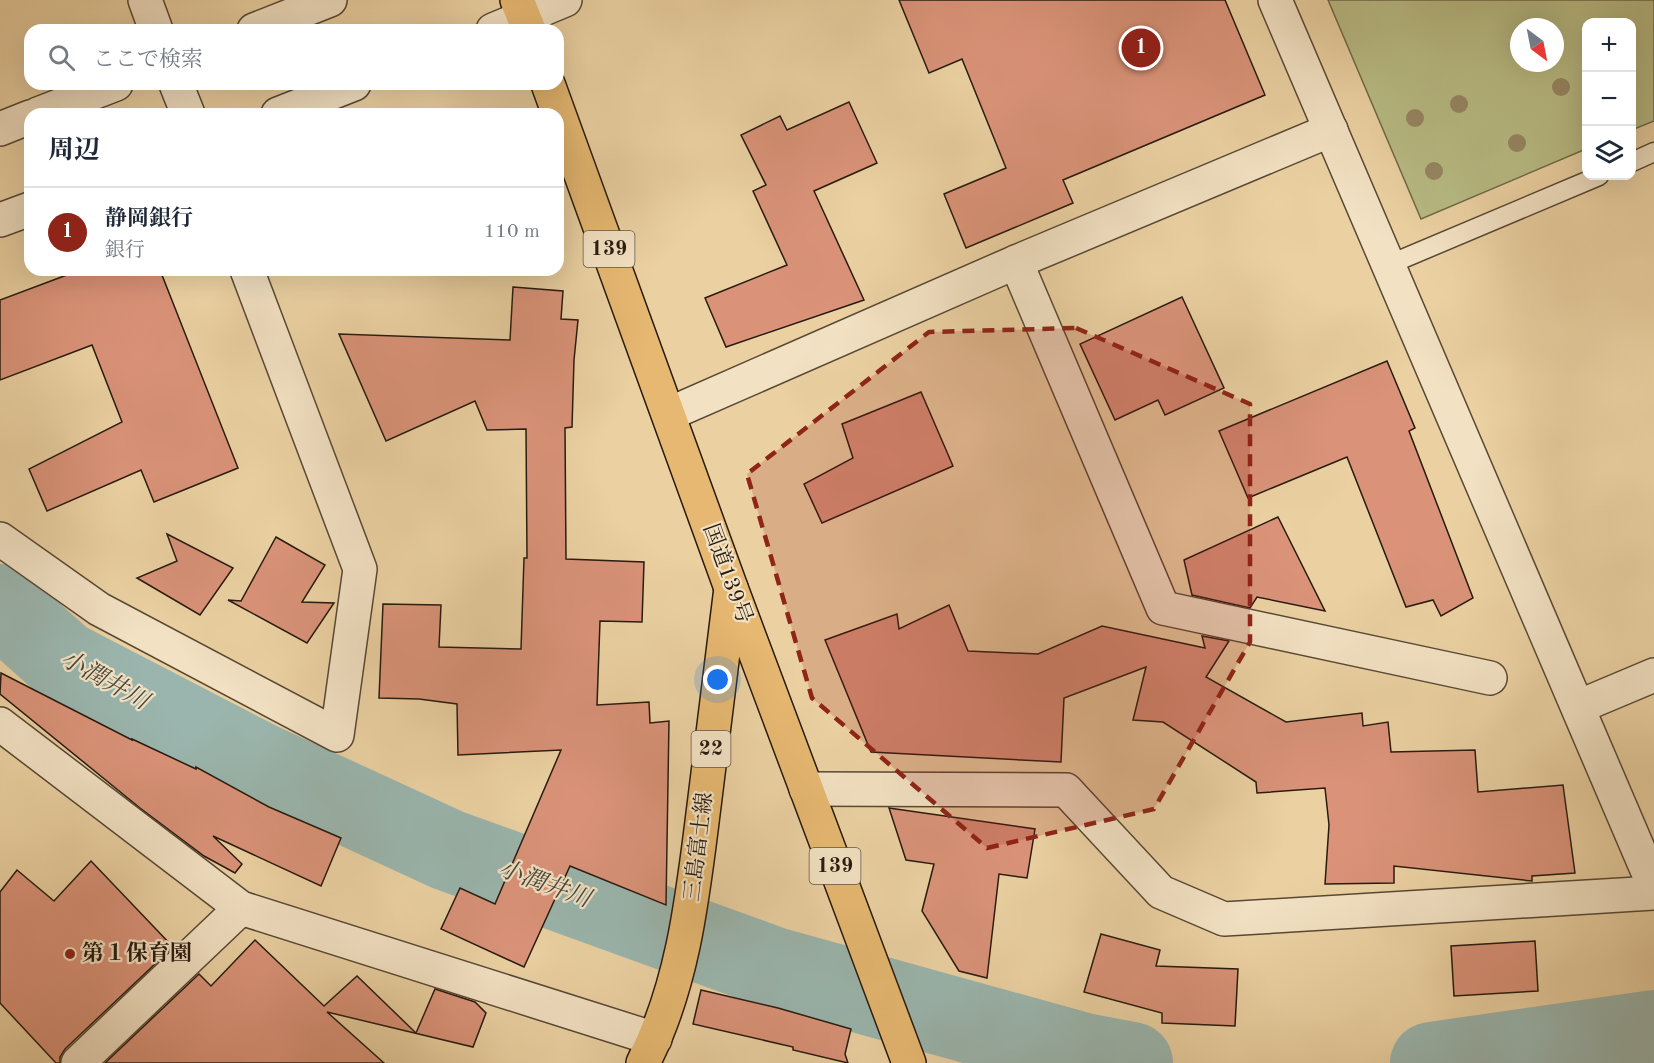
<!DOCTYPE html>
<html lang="ja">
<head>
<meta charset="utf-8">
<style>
  :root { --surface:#fff; --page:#f2f2f3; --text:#1f2937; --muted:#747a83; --line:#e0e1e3; --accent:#8f2418 }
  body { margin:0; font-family:"Old Standard TT","Noto Serif JP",serif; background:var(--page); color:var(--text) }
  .controls { position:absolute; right:18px; top:18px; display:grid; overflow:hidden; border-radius:12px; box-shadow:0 6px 24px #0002 }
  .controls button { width:54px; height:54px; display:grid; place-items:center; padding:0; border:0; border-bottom:2px solid var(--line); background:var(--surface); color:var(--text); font:30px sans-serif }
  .compass { position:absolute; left:1510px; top:18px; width:54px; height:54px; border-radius:50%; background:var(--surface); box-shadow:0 6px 24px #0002; rotate:148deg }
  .you { position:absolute; left:718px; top:680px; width:21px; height:21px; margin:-15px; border:4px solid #fff; border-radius:50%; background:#1a73e8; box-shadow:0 0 0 9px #1a73e833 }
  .badge { display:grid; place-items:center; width:39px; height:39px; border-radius:50%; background:var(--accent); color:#fff; font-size:20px; font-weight:700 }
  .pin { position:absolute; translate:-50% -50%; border:3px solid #fff; box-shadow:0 2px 6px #0006 }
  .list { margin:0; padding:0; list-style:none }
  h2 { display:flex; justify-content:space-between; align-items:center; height:78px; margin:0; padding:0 24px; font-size:26px }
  h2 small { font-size:20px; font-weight:400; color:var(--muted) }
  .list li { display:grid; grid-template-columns:39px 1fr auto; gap:18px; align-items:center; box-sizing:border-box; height:90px; padding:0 24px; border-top:2px solid var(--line) }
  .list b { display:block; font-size:22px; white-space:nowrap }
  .list p { margin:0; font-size:20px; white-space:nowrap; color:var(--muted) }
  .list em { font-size:20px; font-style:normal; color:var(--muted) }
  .icon { flex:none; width:33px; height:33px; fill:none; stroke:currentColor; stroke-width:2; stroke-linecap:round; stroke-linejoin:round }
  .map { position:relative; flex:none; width:1654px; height:1063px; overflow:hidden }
  .search { position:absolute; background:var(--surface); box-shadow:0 6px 24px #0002; left:24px; top:24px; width:540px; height:66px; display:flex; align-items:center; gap:15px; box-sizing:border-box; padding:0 21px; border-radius:18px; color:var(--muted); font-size:22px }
  .panel { position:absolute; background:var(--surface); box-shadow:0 6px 24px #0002; left:24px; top:108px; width:540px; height:168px; border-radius:18px }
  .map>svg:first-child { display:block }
  .green { fill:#b8bb84; stroke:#706a4a; stroke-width:1.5; fill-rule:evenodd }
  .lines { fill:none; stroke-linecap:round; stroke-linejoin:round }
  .river { stroke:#9ab5ad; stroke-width:82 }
  .building { fill:#da9379; stroke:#271a0f; stroke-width:1.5 }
  .service-casing { stroke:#584834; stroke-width:21 }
  .minor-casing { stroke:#584834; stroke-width:36 }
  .tertiary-casing { stroke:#584834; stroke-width:36 }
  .primary-casing { stroke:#271a0f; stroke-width:36 }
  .trunk-casing { stroke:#271a0f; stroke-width:36 }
  .service { stroke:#f2e1c3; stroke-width:18 }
  .minor { stroke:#f2e1c3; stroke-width:33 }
  .tertiary { stroke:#f2e1c3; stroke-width:33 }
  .primary { stroke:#e6b871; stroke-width:33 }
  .trunk { stroke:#e6b871; stroke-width:33 }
  .tree { fill:#978764 }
  .marked { fill:#8f2418; fill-opacity:0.2; stroke:#8f2418; stroke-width:4.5; stroke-dasharray:12 8; stroke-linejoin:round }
  .poi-dot { fill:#8f2418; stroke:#f2e1c3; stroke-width:2 }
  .labels { text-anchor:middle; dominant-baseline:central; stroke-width:4.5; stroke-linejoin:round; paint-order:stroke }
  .shield { fill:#f2e1c3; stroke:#645645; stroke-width:1.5 }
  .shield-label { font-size:21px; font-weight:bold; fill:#271a0f }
  .street-label { font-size:22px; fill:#271a0f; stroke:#f2e1c3 }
  .poi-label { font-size:22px; font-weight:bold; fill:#271a0f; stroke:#f2e1c3; text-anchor:start }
  .water-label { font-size:24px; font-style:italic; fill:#4a483e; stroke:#f2e1c3 }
</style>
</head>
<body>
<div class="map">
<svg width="1654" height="1063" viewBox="0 0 1654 1063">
  <rect width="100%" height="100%" fill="#ebd1a2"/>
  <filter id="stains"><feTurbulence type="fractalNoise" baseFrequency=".00333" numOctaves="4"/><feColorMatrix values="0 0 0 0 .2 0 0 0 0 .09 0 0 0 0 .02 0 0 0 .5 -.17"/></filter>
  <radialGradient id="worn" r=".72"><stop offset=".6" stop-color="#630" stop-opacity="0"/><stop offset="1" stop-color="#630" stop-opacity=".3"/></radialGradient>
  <!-- green -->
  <path class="green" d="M1328,0H1654V121L1632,130V22H1586V149L1421,219ZM1519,27H1555V63H1519Z"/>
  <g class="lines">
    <!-- river -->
    <g class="river">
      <polyline points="0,605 64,662 259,763 448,850 774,968 1084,1054 1132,1063"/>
      <polyline points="1431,1063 1654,1031"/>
    </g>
  </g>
  <!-- building -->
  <g class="building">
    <polygon points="899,0 1225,0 1265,95 1063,180 1073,203 966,248 944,194 1006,168 962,59 929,73"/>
    <polygon points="849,102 877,163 814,191 864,300 726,347 705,298 787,265 753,191 766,185 741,135 780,116 787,130"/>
    <polygon points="80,270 160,270 238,468 154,502 141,470 47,511 29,469 122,422 92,345 0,380 0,300"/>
    <polygon points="513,287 563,291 561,319 578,320 574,360 572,427 565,428 566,559 644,562 642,622 600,621 597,705 649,702 650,723 669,721 666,905 570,866 524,967 441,929 460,888 495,904 561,750 458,755 457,704 419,699 379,698 383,604 441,605 439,647 521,649 524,558 527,558 526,429 487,430 475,401 386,441 339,334 510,340"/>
    <polygon points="1182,297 1224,388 1165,415 1158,400 1115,420 1080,344"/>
    <polygon points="1387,361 1415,428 1409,431 1473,598 1441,616 1433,600 1406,607 1347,457 1248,498 1219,431"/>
    <polygon points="921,392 953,466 822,523 804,484 853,458 842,424"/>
    <polygon points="1278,517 1325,611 1257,597 1250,608 1192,595 1184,560"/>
    <polygon points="167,534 233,568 200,615 137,578 177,561"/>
    <polygon points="276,537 325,565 302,602 334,603 307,643 228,600 241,601"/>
    <polygon points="949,605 968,651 1038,654 1102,626 1205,648 1202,636 1229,641 1206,677 1286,722 1362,713 1363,726 1388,722 1391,752 1475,750 1478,792 1563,785 1575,873 1532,876 1532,881 1394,866 1394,883 1325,884 1329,825 1325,788 1257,793 1256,782 1163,722 1133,720 1146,667 1064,698 1061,762 871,752 825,640 897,614 899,629"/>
    <polygon points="1,673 132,740 132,739 196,769 196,767 269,807 341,838 321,886 213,836 242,864 235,873 204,856 140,808 0,694"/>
    <polygon points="889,808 1035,829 1027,878 999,874 987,978 959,971 922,911 934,864 906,860"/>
    <polygon points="91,861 173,947 65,1049 60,1057 60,1063 56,1063 0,1003 0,892 17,870 54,901"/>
    <polygon points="1101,934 1160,950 1156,966 1238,969 1235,1026 1162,1023 1162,1013 1084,992"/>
    <polygon points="255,940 324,1006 357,976 416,1033 435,989 475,1002 486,1013 473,1047 327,1012 384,1063 105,1063 199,974 211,986"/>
    <polygon points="1535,941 1538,991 1454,996 1451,946"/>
    <polygon points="701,990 778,1008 851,1029 845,1054 848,1063 793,1050 793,1047 693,1024"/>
  </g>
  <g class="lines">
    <defs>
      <g id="service">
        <polyline points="1632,162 1654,152"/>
        <polyline points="1388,265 1599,176"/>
      </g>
      <g id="minor">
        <polyline points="145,0 156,30"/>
        <polyline points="1275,0 1654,886"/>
        <polyline points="176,84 188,114"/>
        <polyline points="1016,262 1163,608 1490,678"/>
        <polyline points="669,414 1016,262 1331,130"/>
        <polyline points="0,539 99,609 337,735 360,569 247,270"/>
        <polyline points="1578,707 1654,675"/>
        <polyline points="0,724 241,908 655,1039"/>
        <polyline points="806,789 1066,790 1161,892 1224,919 1654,893"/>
        <polyline points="78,1063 241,908"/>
      </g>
      <g id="tertiary">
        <polyline points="254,30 330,0"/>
        <polyline points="493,30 565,0"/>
        <polyline points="38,114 116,84"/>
        <polyline points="278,114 354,84"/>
        <polyline points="0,129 30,117"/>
        <polyline points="0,220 30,209"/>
      </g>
      <path id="primary" d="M643,1063C684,984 693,893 704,806C713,733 722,660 731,588"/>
      <g id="trunk">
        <polyline points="517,0 529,30"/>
        <polyline points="548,84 731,588 909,1063"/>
      </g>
    </defs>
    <!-- service casing -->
    <use href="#service" class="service-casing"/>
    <!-- minor casing -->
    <use href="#minor" class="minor-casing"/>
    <!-- tertiary casing -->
    <use href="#tertiary" class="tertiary-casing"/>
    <!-- primary casing -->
    <use href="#primary" class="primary-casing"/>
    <!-- trunk casing -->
    <use href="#trunk" class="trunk-casing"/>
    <!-- service -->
    <use href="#service" class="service"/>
    <!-- minor -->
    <use href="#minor" class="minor"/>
    <!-- tertiary -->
    <use href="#tertiary" class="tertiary"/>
    <!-- primary -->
    <use href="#primary" class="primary"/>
    <!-- trunk -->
    <use href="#trunk" class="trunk"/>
  </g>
  <!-- trees -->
  <g class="tree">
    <circle cx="1561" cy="87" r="9"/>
    <circle cx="1459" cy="104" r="9"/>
    <circle cx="1415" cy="118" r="9"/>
    <circle cx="1517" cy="143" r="9"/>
    <circle cx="1434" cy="171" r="9"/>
  </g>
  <!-- marked area -->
  <path class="marked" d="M1076,328L1250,404V642L1154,809L987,848L812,698L747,474L929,332Z"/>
  <!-- markers -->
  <circle class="poi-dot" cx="70" cy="954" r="6"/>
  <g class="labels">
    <!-- shield labels -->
    <g class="shield">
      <rect x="583.5" y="231" width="51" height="36" rx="4.5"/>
      <rect x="691.5" y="731" width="39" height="36" rx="4.5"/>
      <rect x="809.5" y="848" width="51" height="36" rx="4.5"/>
    </g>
    <g class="shield-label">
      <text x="609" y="249">139</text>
      <text x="711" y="749">22</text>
      <text x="835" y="866">139</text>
    </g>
    <!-- street labels -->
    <g class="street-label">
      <text transform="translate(727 574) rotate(70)">国道139号</text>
      <text transform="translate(699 847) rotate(-83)">三島富士線</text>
    </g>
    <!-- poi labels -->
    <g class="poi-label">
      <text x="82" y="954">第１保育園</text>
    </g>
    <!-- water labels -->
    <g class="water-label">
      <text transform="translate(104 681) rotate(29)">小潤井川</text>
      <text transform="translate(544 885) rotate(20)">小潤井川</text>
    </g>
  </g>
  <rect width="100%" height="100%" filter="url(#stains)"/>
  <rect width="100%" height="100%" fill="url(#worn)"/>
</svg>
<div class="controls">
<button>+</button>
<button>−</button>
<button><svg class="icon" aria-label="layers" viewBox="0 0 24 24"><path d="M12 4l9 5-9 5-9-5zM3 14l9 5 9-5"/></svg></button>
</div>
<svg class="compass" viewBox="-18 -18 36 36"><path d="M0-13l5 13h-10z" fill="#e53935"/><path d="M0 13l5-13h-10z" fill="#747a83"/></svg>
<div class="you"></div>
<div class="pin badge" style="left:1141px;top:48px">1</div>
<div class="search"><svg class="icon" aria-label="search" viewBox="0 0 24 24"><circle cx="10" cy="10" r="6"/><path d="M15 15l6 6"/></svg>ここで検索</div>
<section class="panel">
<h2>周辺<small></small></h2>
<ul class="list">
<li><span class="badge">1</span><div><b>静岡銀行</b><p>銀行</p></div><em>110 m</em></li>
</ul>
</section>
</div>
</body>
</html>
